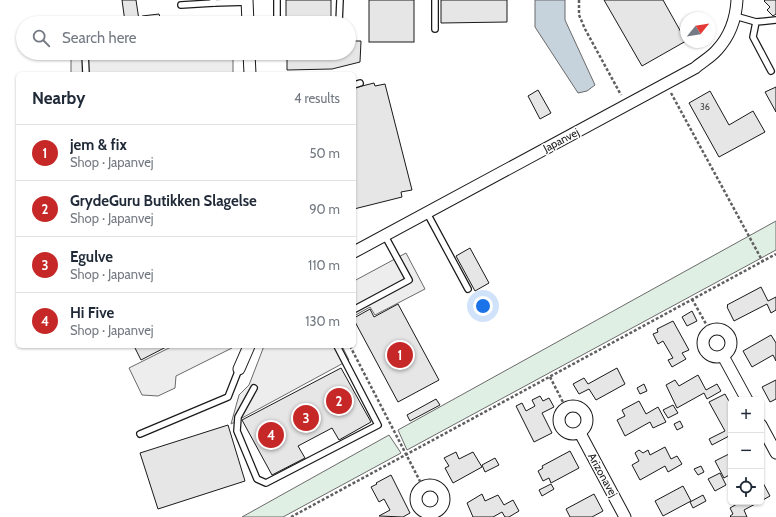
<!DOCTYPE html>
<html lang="en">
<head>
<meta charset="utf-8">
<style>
  :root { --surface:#fff; --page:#f6f6f7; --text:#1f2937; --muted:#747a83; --line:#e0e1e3; --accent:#c62828 }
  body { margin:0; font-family:Cabin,sans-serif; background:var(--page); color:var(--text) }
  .controls { position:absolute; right:12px; bottom:12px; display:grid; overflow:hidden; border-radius:6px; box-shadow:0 1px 3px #0004 }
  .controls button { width:36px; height:36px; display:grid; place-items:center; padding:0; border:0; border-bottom:1px solid var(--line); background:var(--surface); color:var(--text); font:20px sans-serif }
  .compass { position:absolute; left:680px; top:12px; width:36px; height:36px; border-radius:50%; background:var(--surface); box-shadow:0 1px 3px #0004; rotate:60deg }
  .you { position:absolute; left:483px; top:306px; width:14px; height:14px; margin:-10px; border:3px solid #fff; border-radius:50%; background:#1a73e8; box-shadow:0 0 0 6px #1a73e833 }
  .badge { display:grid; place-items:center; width:26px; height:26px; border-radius:50%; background:var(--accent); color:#fff; font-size:13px; font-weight:700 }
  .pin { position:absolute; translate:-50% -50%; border:2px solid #fff; box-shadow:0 1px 4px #0006 }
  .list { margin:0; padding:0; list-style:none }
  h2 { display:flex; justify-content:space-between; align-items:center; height:52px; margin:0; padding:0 16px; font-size:17px }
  h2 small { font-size:13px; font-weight:400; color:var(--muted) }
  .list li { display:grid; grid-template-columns:26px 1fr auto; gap:12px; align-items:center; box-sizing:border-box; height:56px; padding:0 16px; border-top:1px solid var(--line) }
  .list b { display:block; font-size:15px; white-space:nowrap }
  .list p { margin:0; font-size:13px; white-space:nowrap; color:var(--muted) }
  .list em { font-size:13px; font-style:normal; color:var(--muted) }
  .icon { flex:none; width:22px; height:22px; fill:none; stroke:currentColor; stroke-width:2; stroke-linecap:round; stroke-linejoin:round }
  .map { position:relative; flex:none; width:776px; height:517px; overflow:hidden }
  .search { position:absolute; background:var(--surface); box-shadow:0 1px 3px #0004; left:16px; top:16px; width:340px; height:44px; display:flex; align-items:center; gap:10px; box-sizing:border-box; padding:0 14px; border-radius:22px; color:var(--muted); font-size:15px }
  .panel { position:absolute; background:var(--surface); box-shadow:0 1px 3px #0004; left:16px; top:72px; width:340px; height:276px; border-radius:6px }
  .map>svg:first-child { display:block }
  .green { fill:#e0efe3; stroke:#6a6a6a }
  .parking { fill:#ededed; stroke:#6a6a6a }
  .water { fill:#c6d2dc; stroke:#6a6a6a }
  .building { fill:#e6e6e6; stroke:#1a1a1a }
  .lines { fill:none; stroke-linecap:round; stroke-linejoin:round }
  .service-casing { stroke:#1a1a1a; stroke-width:8 }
  .minor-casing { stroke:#1a1a1a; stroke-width:13 }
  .path { stroke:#5f5f5f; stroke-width:2.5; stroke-dasharray:3 2; stroke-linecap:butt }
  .service { stroke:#fff; stroke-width:5.5 }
  .minor { stroke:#fff; stroke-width:11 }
  .labels { text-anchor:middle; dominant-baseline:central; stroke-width:3; stroke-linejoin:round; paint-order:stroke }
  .number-label { font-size:9px; fill:#4d4d4d }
  .street-label { font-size:11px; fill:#1a1a1a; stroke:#fff }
</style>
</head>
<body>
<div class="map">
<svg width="776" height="517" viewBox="0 0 776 517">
  <rect width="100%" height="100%" fill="#fff"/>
  <!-- green -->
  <g class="green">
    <polygon points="776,221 776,250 407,450 398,430"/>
    <polygon points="389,435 401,453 283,517 242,517"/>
  </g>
  <!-- parking -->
  <g class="parking">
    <polygon points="80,53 233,53 233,74 71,74 71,57 80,57"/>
    <polygon points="406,253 425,289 375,315 370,307 354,316 354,281"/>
    <polygon points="173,346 231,346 232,348 176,376 175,388 158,396 142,395 129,368"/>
    <polygon points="264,346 342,346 349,360 231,424 239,395 249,385"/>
  </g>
  <!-- water -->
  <polygon class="water" points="535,0 565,0 565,20 595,85 587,91 578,93 535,27"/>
  <!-- building -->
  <g class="building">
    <polygon points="122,0 136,0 139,20 125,22"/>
    <rect x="286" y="0" width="45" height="23"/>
    <rect x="369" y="0" width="45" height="42"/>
    <polygon points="441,0 507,0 507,22 441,23"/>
    <polygon points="604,0 663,0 686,41 642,66"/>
    <polygon points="765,0 776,0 776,14 773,16 767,10 770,7 764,1"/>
    <polygon points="159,14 160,17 143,19 142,16"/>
    <polygon points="349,41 361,41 360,62 332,69 287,70 287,53 349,53"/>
    <polygon points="374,83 375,86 385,84 412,190 401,192 402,197 354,209 354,88"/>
    <polygon points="776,87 776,112 765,92"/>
    <polygon points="538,90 551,113 540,119 528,96"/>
    <polygon points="710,91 729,125 753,111 765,132 719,157 689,103"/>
    <polygon points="470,248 489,283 475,291 456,256"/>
    <polygon points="761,287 768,301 776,297 776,310 771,313 767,304 734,321 727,307 728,306 727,305"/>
    <polygon points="398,304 439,380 398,402 354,320 354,318 370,309 374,317"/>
    <polygon points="692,311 697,321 687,326 682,317"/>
    <polygon points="673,321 689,350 682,353 686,359 672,367 668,360 673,358 663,341 658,344 653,334 658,332 657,329"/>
    <polygon points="771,335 776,343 776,361 773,355 752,367 743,351"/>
    <polygon points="134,346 168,346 141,360"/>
    <polygon points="341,368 371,422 339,440 332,428 298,446 305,458 272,475 242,420"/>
    <polygon points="617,368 625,384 596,400 589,389 579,394 573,384 584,378 588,384"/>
    <polygon points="698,375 706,390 717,384 721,391 707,399 704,393 677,408 666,385 675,380 679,386"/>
    <polygon points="776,380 776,399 770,402 762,387"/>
    <polygon points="644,384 647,391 640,394 637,388"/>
    <polygon points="725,394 731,405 731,435 712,445 709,439 725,431 709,402"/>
    <polygon points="540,396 543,401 549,398 554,407 542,413 552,433 534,442 516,406 522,403 526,411 535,406 532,400"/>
    <polygon points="436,399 440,405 410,421 407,415"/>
    <polygon points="639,401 646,414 658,407 666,422 653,428 650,422 625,436 617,420 625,416 622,410"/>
    <polygon points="673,405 678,413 668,418 663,410"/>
    <polygon points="680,421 683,427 677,430 674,424"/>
    <polygon points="228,425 245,481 158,509 140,453"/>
    <polygon points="665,447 671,459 677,456 682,464 668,472 665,466 640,480 632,465 639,461 635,453 639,450 643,453 648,450 650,455"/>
    <polygon points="570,451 579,468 551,483 549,478 543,481 538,471 543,468 542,466"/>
    <polygon points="456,452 459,459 473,452 482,467 453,483 445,468 449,466 444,458"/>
    <polygon points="731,453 731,474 724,478 715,461"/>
    <polygon points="495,458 499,465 485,472 482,465"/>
    <polygon points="701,466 704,472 698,475 694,469"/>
    <polygon points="720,473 726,485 715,491 708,479"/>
    <polygon points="391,475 410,513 403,517 379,516 390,510 384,499 379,502 371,487 377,484 376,483"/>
    <polygon points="762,481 770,496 761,501 761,482"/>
    <polygon points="551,484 554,489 542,496 539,490"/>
    <polygon points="683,486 691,501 663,516 655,501"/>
    <polygon points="482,494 485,501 498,495 504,505 513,500 519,511 509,517 505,517 502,512 493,517 473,517 467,503"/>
    <polygon points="594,494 603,511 592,517 570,517 566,509"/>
    <polygon points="703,495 706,501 693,508 690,502"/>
    <polygon points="736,502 759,502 744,510 747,517 731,517 730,516 733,514 730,508 737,504"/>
  </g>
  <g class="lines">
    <defs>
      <g id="service">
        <polyline points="213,0 214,3 248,2"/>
        <polyline points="277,0 277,23"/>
        <polyline points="181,5 214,3"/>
        <polyline points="735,16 756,22"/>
        <polyline points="339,23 340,0"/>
        <polyline points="435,29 435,0"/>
        <polyline points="85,53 86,74"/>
        <polyline points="771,71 753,37 756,22 776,20"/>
        <polyline points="354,85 360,83"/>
        <polyline points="427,213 468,289"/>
        <polyline points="355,309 409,280 385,236"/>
        <polyline points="254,388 238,417 237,431 257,479 266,483 378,425 337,346"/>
        <polyline points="140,434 228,397 239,369"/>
      </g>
      <g id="minor">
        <polyline points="247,0 248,23"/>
        <polyline points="249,53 250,74"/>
        <path d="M354,252L695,68C702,62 711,57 717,50C730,36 736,18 737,0"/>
        <circle cx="717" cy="343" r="14"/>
        <polyline points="723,356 747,400"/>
        <polyline points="239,369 249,346"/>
        <circle cx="573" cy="420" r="14"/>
        <polyline points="761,425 776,453"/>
        <polyline points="580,433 625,517"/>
        <circle cx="430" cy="499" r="14"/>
      </g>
    </defs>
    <!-- service casing -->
    <use href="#service" class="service-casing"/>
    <!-- minor casing -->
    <use href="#minor" class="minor-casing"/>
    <!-- path -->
    <g class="path">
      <polyline points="579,0 579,15 585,29 621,95"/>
      <polyline points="671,93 763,262"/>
      <polyline points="692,299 710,331"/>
      <polyline points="350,346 423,487"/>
      <polyline points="550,377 566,408"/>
      <polyline points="291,517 776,254"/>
    </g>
    <!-- service -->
    <use href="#service" class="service"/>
    <!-- minor -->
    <use href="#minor" class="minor"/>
  </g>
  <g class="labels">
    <!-- number labels -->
    <g class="number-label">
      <text x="705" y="106">36</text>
    </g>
    <!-- street labels -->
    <g class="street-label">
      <text transform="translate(561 140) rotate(-28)">Japanvej</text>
      <text transform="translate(603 475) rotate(61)">Arizonavej</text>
    </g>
  </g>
</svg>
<div class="controls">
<button>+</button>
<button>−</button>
<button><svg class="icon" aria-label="locate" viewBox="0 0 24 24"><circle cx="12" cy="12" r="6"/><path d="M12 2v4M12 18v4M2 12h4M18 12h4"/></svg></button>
</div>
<svg class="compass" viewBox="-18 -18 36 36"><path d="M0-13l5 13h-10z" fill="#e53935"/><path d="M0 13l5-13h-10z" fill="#747a83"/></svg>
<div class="you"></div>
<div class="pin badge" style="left:400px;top:355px">1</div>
<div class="pin badge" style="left:339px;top:401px">2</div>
<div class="pin badge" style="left:306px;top:418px">3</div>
<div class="pin badge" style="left:271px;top:435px">4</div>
<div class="search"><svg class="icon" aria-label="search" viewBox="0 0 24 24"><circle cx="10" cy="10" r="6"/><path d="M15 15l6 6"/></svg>Search here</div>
<section class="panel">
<h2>Nearby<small>4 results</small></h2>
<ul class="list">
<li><span class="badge">1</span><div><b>jem &amp; fix</b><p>Shop · Japanvej</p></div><em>50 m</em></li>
<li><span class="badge">2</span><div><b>GrydeGuru Butikken Slagelse</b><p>Shop · Japanvej</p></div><em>90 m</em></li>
<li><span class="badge">3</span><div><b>Egulve</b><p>Shop · Japanvej</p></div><em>110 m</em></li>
<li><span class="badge">4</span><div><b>Hi Five</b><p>Shop · Japanvej</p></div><em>130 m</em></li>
</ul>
</section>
</div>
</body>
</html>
